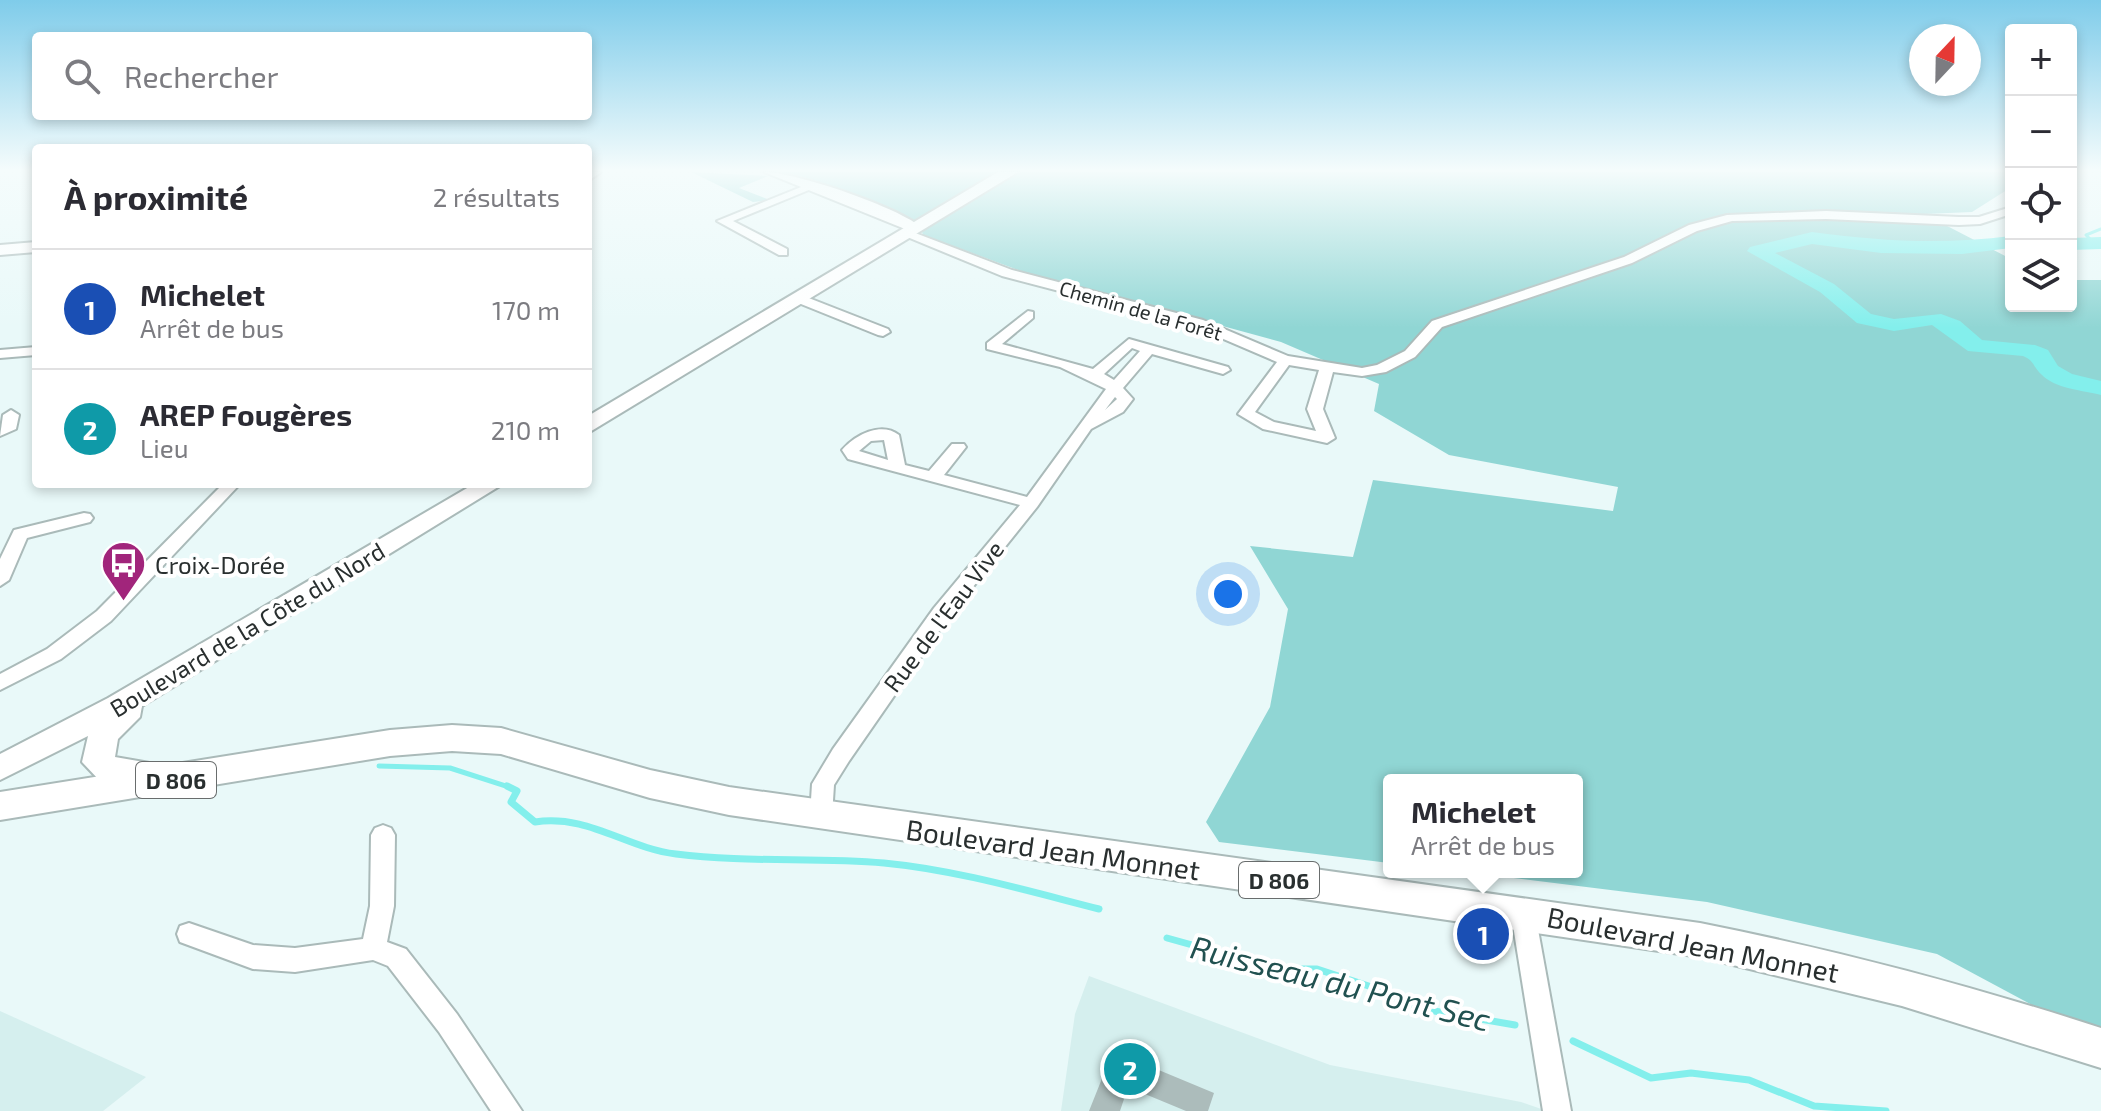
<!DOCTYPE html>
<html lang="fr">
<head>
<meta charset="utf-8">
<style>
  :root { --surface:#fff; --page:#f2f2f3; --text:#2b2b33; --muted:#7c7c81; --line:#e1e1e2; --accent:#a1257b }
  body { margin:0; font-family:"Exo 2",sans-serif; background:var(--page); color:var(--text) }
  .controls { position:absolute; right:24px; top:24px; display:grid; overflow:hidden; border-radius:8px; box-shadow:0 4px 12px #0003 }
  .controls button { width:72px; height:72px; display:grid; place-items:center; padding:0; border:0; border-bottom:2px solid var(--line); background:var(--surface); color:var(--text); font:40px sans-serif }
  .compass { position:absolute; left:1909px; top:24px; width:72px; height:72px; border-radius:50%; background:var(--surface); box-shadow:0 4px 12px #0003; rotate:22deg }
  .you { position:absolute; left:1228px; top:594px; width:28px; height:28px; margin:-20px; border:6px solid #fff; border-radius:50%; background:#1a73e8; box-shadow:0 0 0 12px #1a73e833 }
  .badge { display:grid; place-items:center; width:52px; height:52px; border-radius:50%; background:var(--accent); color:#fff; font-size:26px; font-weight:700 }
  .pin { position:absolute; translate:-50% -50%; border:4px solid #fff; box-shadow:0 2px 8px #0006 }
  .popup { position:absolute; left:1383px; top:774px; width:200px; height:104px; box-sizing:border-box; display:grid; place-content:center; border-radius:8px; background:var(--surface); filter:drop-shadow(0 2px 6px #0005); font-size:26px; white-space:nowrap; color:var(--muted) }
  .popup b { font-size:30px; color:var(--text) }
  .popup::after { content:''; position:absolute; left:50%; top:100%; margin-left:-16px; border:16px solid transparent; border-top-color:var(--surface) }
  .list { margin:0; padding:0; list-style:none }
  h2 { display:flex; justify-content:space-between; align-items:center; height:104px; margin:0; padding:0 32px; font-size:34px }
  h2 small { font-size:26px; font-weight:400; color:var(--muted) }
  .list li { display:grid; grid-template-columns:52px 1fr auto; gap:24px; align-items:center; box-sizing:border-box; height:120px; padding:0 32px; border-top:2px solid var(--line) }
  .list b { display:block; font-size:30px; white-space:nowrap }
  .list p { margin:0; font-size:26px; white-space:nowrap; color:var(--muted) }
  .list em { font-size:26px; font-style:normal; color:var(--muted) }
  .icon { flex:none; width:44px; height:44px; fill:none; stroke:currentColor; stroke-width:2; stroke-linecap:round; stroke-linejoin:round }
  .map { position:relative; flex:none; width:2101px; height:1111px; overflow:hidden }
  .search { position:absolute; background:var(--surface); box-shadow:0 4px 12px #0003; left:32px; top:32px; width:560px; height:88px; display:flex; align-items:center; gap:20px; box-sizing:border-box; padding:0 28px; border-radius:8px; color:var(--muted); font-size:30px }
  .panel { position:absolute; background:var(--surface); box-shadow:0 4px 12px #0003; left:32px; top:144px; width:560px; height:344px; border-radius:8px }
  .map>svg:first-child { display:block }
  .built { fill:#d5efee }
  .green { fill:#90d6d4 }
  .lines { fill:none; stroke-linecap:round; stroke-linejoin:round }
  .stream-far2 { stroke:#83efec; stroke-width:3 }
  .stream-far1 { stroke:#83efec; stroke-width:5 }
  .stream { stroke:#83efec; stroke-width:7 }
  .river { fill:#83efec; fill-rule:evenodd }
  .building { fill:#acbcbb }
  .minor-casing { stroke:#aabab9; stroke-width:4 }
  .tertiary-casing { stroke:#aabab9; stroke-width:4 }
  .secondary-casing { stroke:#aabab9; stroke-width:4 }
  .primary-casing { stroke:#aabab9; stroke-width:4 }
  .minor { fill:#fff; fill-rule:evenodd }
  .tertiary { fill:#fff; fill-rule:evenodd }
  .secondary { fill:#fff; fill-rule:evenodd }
  .primary { fill:#fff; fill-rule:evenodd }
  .labels { text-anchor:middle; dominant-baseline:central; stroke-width:8; stroke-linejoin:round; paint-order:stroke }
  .far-street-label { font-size:20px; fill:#292f2f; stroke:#fff }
  .shield { fill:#fff; stroke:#696d6d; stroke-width:2 }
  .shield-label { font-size:22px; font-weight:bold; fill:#292f2f }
  .poi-label { font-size:24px; fill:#292f2f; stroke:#fff; text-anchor:start }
  .street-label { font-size:24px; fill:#292f2f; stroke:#fff }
  .near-street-label { font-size:28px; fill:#292f2f; stroke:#fff }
  .near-water-label { font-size:32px; font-style:italic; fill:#215150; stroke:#fff }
</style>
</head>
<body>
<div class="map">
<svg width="2101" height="1111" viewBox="0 0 2101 1111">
  <rect width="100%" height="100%" fill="#e9f9f9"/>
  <!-- built -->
  <g class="built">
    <polygon points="1089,976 1330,1065 1521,1102 1547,1111 1061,1111 1075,1014"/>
    <polygon points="0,1011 146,1077 103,1111 0,1111"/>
  </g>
  <!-- green -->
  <g class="green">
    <polygon points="691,172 768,176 739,188 770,200 753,202"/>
    <path d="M781,172H2011L2010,188L1972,212L1924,214L2011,259V306H2071V280H2101V1042L1937,954L1707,902L1465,872H1577V780H1389V863L1219,842L1206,822L1270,707L1288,609L1250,546L1353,557L1373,480L1613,511L1618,487L1449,455L1374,411L1379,384L1281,342L1021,271L923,235L919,222C874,203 829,181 781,172Z"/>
  </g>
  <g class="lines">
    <!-- stream-far2 -->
    <polyline class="stream-far2" points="2094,243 2086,235 2101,229"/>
    <!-- stream-far1 -->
    <polyline class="stream-far1" points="379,766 450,768 512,788"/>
    <!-- stream -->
    <g class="stream">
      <path d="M507,786L517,791L511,802L535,822C588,814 626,848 676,854C745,863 815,857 884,863C957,870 1028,891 1099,909"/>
      <polyline points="1167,938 1279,969 1317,969 1399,996 1417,1008 1515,1025"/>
      <polyline points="1573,1041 1651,1078 1691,1073 1749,1080 1814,1106 1886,1111"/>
    </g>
    <!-- river -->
    <g class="river">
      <path d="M1812,232C1879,241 1943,245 2011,236V248L1962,254L1881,253L1812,244L1775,253L1834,284L1871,314L1894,319L1941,314L1960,321L1982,340L2035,345L2048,350L2058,366L2072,374L2101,381V395C2082,390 2055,389 2041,374C2033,367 2034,360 2023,356L1968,351L1932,325L1894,331L1857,323L1820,292L1747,251L1750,247Z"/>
      <polygon points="2101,237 2101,249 2071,250 2071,238"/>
    </g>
  </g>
  <!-- building -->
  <polygon class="building" points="1113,1051 1214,1093 1208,1111 1186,1111 1128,1087 1120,1111 1089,1111"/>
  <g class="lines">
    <defs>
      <g id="minor">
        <polygon points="601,172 588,181 589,172"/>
        <polygon points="811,183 821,185 733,221 787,249 787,255 779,255 717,221"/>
        <path d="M2011,207V214L1980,224L1959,225L1826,219L1732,221L1697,231L1632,263L1442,327L1415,357L1386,372L1362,376L1333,372L1323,409L1335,438L1327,443L1263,429L1238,414L1277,362L1193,326L1002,276L900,234L910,231L1012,270L1203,320L1288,356L1362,368L1377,365L1405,351L1432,321L1624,257L1689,225L1727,215L1826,211L1959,217H1979ZM1289,365L1319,370L1307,409L1316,431L1274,422L1255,412Z"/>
        <polygon points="801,295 888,329 890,332 883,336 878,335 796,302 794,299"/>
        <path d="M1028,311L1033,312V318L1002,344L1093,369L1129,339L1228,367L1230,370L1223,374L1152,354L1123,388L1133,399L1123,412L1091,429L1037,507L948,618L849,761L834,785L832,816L829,823L821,825L813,823L810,816L812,784L833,749L934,608L1020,505L848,459L842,450C855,435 881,421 899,435L905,465L929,471L952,444H964L966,447L944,475L1027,497L1106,389L1060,367L987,349V343ZM1132,348L1140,351L1114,380L1104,374ZM1115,397L1117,399L1105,410ZM884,440L888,460L859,451L871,441Z"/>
        <polygon points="36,347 36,355 0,358 0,350"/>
        <polygon points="11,410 19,415 16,429 0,436 3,415"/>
        <polygon points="223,484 240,484 111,621 61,659 0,690 0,674 47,649 97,611"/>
        <polygon points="84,513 90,514 93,518 90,522 27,538 9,580 0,586 0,559 14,530"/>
        <polygon points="383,825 391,828 395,835 394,906 387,942 406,949 457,1014 522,1111 491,1111 439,1032 388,966 373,960 295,972 253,969 180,942 177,934 180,926 189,923 253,945 295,948 363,939 370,906 371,835 375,828"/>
        <polygon points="1523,902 1532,905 1535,913 1571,1111 1543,1111 1511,913 1514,905"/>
      </g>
      <g id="tertiary">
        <path d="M764,172C796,172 900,208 922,228L910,231Z"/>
        <polygon points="36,242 36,252 0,255 0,245"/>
      </g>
      <g id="secondary">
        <polygon points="998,172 1018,172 588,433 588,416"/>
        <polygon points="474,484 503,484 142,706 140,717 118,739 115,757 167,766 172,775 167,784 156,788 100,781 82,762 88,736 0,780 0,754 108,698"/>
      </g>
      <path id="primary" d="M452,725L501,728L650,770L729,787L1700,923C1836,950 1969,985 2101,1028V1068L1902,1006L1700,957L729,815L650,798L501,754L452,751L390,756L0,820V792L390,730Z"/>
    </defs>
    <!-- minor casing -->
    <use href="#minor" class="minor-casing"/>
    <!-- tertiary casing -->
    <use href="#tertiary" class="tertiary-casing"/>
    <!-- secondary casing -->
    <use href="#secondary" class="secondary-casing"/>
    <!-- primary casing -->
    <use href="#primary" class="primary-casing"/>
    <!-- minor -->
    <use href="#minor" class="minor"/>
    <!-- tertiary -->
    <use href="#tertiary" class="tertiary"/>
    <!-- secondary -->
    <use href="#secondary" class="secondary"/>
    <!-- primary -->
    <use href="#primary" class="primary"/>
  </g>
  <!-- sky -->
  <linearGradient id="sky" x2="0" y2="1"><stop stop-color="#7fccea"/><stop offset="0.52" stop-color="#f5fcfc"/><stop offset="1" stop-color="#f5fcfc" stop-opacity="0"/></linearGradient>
  <rect width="2101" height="328" fill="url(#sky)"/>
  <!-- icons -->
  <defs>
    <symbol id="bus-pin" viewBox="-11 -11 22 30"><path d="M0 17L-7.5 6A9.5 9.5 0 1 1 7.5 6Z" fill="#a1257b" stroke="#fff"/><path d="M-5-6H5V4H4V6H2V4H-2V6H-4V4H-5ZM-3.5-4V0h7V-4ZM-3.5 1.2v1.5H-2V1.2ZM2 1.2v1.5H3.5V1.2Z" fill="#fff"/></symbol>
  </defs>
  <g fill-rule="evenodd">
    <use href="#bus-pin" x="98" y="538" width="51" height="69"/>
  </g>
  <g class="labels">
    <!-- far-street labels -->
    <g class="far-street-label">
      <text transform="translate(1141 310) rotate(16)">Chemin de la Forêt</text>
    </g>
    <!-- shield labels -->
    <g class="shield">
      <rect x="136" y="762" width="80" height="36" rx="6"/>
      <rect x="1239" y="862" width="80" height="36" rx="6"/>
    </g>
    <g class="shield-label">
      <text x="176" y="780">D 806</text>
      <text x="1279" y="880">D 806</text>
    </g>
    <!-- poi labels -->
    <g class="poi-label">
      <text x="155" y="564">Croix-Dorée</text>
    </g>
    <!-- street labels -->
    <g class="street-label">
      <text transform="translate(943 616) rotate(-53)">Rue de l'Eau Vive</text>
      <text transform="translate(247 629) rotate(-31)">Boulevard de la Côte du Nord</text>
    </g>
    <!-- near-street labels -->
    <g class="near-street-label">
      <text transform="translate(1053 849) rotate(8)">Boulevard Jean Monnet</text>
      <text transform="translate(1693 944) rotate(11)">Boulevard Jean Monnet</text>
    </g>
    <!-- near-water labels -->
    <g class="near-water-label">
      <text transform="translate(1341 982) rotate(14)">Ruisseau du Pont Sec</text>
    </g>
  </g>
</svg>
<div class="controls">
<button>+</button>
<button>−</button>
<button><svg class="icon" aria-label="locate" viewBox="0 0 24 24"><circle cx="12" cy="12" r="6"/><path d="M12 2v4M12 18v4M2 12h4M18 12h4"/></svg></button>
<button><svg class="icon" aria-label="layers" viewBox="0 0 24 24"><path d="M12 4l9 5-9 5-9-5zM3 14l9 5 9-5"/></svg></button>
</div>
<svg class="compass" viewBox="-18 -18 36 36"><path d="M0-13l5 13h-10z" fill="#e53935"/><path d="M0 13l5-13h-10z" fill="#7c7c81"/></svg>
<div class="you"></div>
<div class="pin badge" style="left:1483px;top:934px;background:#1a4fb4">1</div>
<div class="popup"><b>Michelet</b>Arrêt de bus</div>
<div class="pin badge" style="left:1130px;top:1069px;background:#0f9aa8">2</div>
<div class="search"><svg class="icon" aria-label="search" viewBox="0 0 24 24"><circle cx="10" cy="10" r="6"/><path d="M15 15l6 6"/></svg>Rechercher</div>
<section class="panel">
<h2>À proximité<small>2 résultats</small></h2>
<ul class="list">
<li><span class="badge" style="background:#1a4fb4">1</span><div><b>Michelet</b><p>Arrêt de bus</p></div><em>170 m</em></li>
<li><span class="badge" style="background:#0f9aa8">2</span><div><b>AREP Fougères</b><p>Lieu</p></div><em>210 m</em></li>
</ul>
</section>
</div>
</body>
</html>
